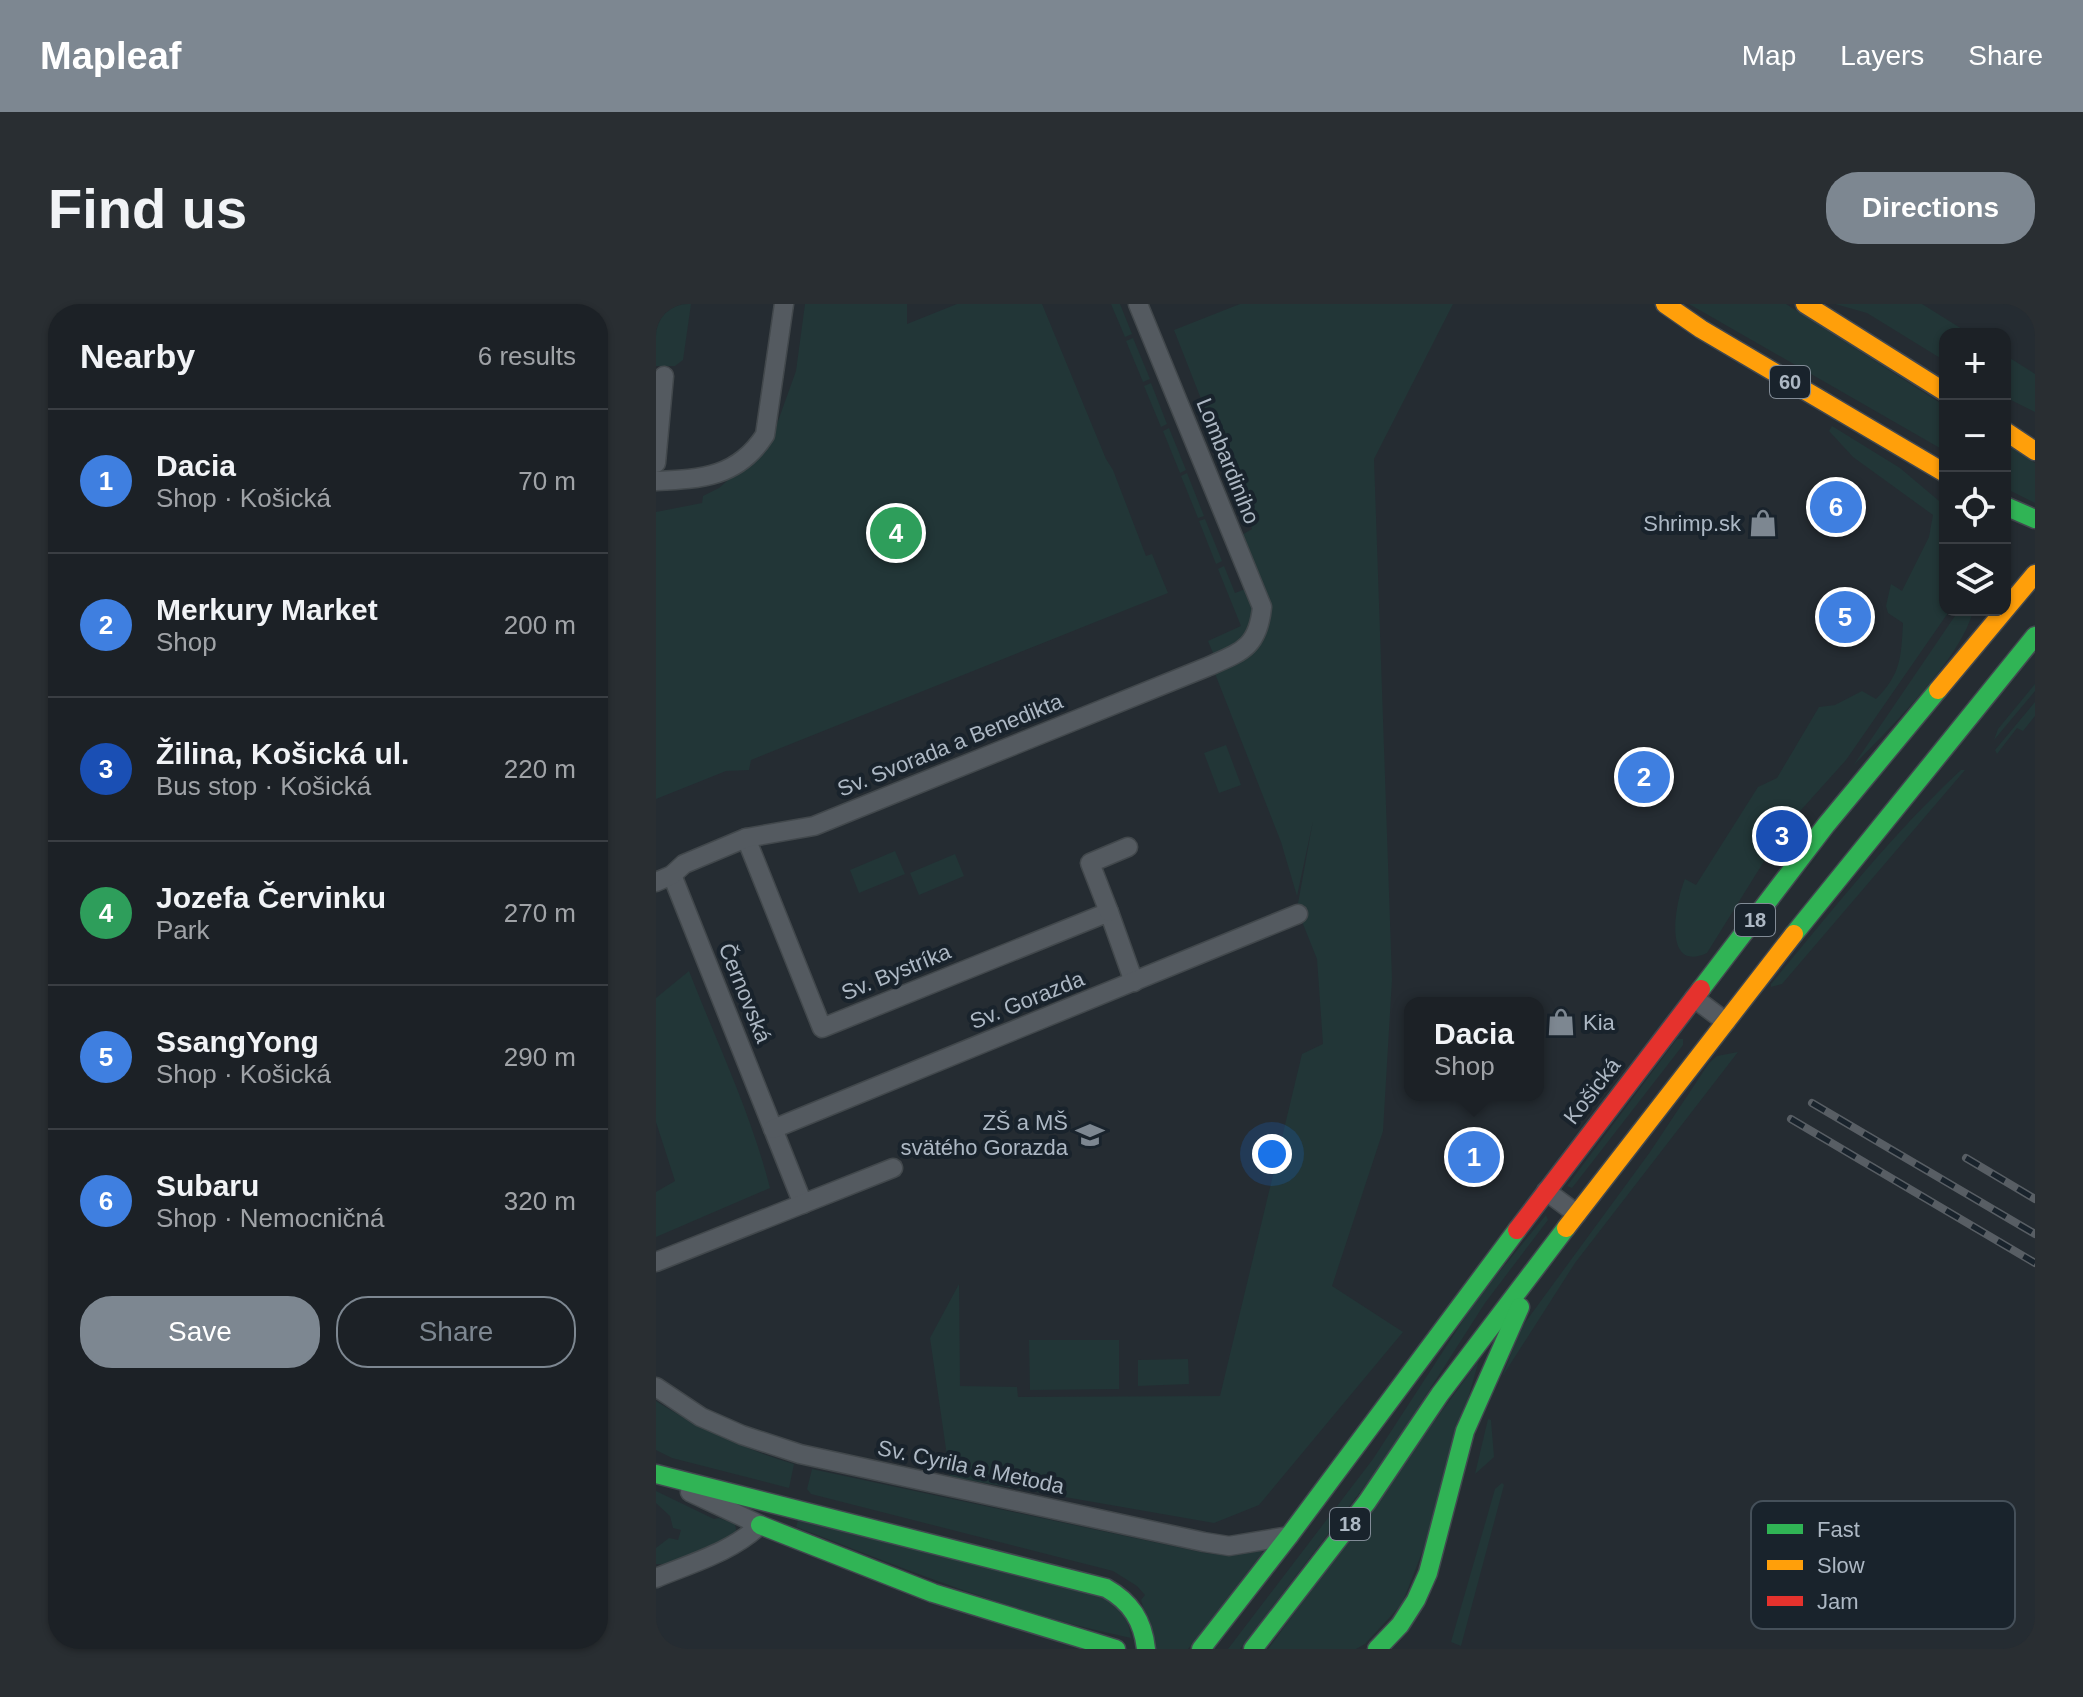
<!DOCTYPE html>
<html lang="en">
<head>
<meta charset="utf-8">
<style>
  :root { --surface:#1c2126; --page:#292e32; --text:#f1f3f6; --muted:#a0a3a7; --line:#3a3e43; --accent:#7d8791 }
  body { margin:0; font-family:Helvetica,sans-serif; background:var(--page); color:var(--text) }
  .controls { position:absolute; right:24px; top:24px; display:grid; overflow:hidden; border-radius:16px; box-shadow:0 2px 6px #0004 }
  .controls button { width:72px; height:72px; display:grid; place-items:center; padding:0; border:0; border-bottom:2px solid var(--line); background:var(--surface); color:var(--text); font:40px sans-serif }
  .you { position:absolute; left:616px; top:850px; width:28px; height:28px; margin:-20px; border:6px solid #fff; border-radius:50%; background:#1a73e8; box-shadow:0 0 0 12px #1a73e833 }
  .badge { display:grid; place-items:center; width:52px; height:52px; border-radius:50%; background:var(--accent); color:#fff; font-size:26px; font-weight:700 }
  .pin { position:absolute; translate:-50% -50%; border:4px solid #fff; box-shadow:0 2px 8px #0006 }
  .popup { position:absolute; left:748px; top:693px; width:140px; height:104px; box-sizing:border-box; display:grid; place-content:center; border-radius:16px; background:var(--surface); filter:drop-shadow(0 2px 6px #0005); font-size:26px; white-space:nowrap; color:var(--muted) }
  .popup b { font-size:30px; color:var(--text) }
  .popup::after { content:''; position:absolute; left:50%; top:100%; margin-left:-16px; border:16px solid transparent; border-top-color:var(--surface) }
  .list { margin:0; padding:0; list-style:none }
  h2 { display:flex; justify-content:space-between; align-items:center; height:104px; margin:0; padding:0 32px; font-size:34px }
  h2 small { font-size:26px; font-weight:400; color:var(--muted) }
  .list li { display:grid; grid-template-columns:52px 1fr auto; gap:24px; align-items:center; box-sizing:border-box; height:144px; padding:0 32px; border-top:2px solid var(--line) }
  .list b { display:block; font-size:30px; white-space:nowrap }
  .list p { margin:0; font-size:26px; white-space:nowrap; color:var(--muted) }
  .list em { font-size:26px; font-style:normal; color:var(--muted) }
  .actions { display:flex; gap:16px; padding:24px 32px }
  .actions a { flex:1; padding:18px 0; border:2px solid var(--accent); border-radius:32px; text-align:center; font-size:28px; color:var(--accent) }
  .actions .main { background:var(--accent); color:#fff }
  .icon { flex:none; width:44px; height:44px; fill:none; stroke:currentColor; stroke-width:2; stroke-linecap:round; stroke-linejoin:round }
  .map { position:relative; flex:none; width:1379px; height:1345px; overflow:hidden; border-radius:32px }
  header { display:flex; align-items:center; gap:48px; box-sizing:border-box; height:112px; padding:0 40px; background:var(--accent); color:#fff }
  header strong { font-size:38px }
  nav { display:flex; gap:44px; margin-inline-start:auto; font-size:28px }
  .intro { display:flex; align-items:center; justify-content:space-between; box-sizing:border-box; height:192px; padding:0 48px }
  h1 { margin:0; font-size:56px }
  .button { padding:20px 36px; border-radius:32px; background:var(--accent); color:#fff; font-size:28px; font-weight:700 }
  main { display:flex; gap:48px; padding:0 48px }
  aside { flex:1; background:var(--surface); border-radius:32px; box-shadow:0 2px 6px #0004 }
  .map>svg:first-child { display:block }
  .green { fill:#223637 }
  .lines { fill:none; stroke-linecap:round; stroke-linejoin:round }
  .street-casing { stroke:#42484c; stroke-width:21 }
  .fast-casing { stroke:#42484f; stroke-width:21 }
  .slow-casing { stroke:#42484f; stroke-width:21 }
  .jam-casing { stroke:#42484f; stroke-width:21 }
  .street { stroke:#545a60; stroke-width:18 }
  .fast { stroke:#30b455; stroke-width:18 }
  .slow { stroke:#ff9f0a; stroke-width:18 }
  .jam { stroke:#e5322d; stroke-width:18 }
  .rail-casing { stroke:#585e64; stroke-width:8 }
  .rail { stroke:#19232c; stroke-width:5; stroke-dasharray:15; stroke-linecap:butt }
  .labels { text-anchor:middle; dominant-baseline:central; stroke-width:8; stroke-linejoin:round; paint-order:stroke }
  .shield { fill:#19232c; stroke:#818b96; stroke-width:2 }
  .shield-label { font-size:20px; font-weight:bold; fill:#adb8c4 }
  .street-label { font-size:22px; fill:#adb8c4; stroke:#19232c }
  .poi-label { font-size:22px; fill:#adb8c4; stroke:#19232c; text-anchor:end }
  .key { fill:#19232c; stroke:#45505a; stroke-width:2 }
  .key-label { font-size:22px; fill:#adb8c4 }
</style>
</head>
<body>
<header>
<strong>Mapleaf</strong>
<nav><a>Map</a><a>Layers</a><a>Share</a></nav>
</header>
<div class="intro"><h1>Find us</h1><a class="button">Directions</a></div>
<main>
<aside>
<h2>Nearby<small>6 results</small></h2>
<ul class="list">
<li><span class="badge" style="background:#3f7fe0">1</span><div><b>Dacia</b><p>Shop · Košická</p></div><em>70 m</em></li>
<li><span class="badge" style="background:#3f7fe0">2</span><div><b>Merkury Market</b><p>Shop</p></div><em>200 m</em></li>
<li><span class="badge" style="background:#1a4fb4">3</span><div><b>Žilina, Košická ul.</b><p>Bus stop · Košická</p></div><em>220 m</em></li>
<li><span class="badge" style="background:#2e9e5b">4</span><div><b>Jozefa Červinku</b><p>Park</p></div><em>270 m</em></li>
<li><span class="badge" style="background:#3f7fe0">5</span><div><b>SsangYong</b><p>Shop · Košická</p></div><em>290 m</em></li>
<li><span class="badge" style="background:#3f7fe0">6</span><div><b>Subaru</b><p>Shop · Nemocničná</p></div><em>320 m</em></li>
</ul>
<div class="actions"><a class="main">Save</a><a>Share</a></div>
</aside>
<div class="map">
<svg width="1379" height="1345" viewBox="0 0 1379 1345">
  <rect width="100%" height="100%" fill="#252c32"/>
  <!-- green -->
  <g class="green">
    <polygon points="0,0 35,0 27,56 19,62 0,62"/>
    <polygon points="149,0 251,0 251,20 301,0 386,0 450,155 457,166 490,252 496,250 512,289 95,456 93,466 70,467 0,495 0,208 46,199 47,192 63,184 79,170 96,162 117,131 140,67"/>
    <polygon points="455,0 464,0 476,30 469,33"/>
    <polygon points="584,0 797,0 718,155 736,675 727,827 676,982 747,1028 603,1201 558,1219 294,1173 274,1034 303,980 304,1082 361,1083 362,1093 564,1092 646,750 667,740 661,655 641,605 657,517 641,592 625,538 558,367 608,324 584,232 596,225 518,26"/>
    <polygon points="1033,0 1130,0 1289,102 1289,147"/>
    <polygon points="1179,0 1266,0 1314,30 1289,30 1289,57 1211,9"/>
    <polygon points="477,34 494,75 487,78 470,37"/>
    <polygon points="1349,51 1379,70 1379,108 1349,93"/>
    <polygon points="495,79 511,120 505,123 488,82"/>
    <path d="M1176,122L1244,164L1289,202V306H1294L1190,456L1128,525L1051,649C1005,670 1020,596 1029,575L1040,581L1102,483L1121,474L1163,403L1179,401L1206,387L1220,395C1245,370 1245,354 1247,319L1232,309L1230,302L1235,280L1246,287L1273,233L1277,211L1197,153L1173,127Z"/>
    <polygon points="513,124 530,166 524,169 507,127"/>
    <polygon points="1349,140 1379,159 1379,199 1349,184"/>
    <polygon points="531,169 548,212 542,214 525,172"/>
    <polygon points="549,215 566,257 560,260 543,217"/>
    <polygon points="568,262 579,289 592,284 597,303 590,333 562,351 557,349 552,337 585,322 562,265"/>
    <path d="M1303,306H1317C1307,353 1231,427 1197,462Z"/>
    <polygon points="1379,380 1379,387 1338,436 1342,425"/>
    <polygon points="1379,398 1379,412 1367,427 1361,424 1341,450 1339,446"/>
    <polygon points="570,441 585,481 563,489 548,449"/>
    <path d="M1305,466H1309L1126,680L1115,683V680C1176,607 1235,531 1305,466Z"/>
    <polygon points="239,547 249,570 203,589 194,566"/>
    <polygon points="299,550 308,572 263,591 254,569"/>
    <path d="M33,667C61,739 95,809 114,884L0,933V888L19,877L0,818V694Z"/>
    <polygon points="1021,735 1027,735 1027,741 916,884 911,882"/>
    <polygon points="1082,748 919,959 846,1073 865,1024 994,848 1053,759 1061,752"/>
    <polygon points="890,911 892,916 829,999 728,1157 584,1345 572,1345 717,1155 821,995"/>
    <polygon points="373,1036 463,1036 463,1085 374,1086"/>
    <polygon points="532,1055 533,1080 482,1082 482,1056"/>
    <polygon points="823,1056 774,1228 746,1300 709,1340 700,1345 612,1345"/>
    <path d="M0,1097C44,1125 88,1145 138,1160L133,1184L16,1154L0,1146Z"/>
    <polygon points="832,1115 835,1116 838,1153 819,1170"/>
    <polygon points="156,1165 549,1249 574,1252 604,1246 607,1248 532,1345 500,1345 485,1296 489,1291 481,1282 457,1267 155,1190 151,1185"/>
    <polygon points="846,1179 848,1181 805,1342 795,1338 839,1185"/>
    <polygon points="0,1187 58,1215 63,1214 79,1220 81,1230 12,1260 0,1260 0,1244 13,1234 22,1236 25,1226 17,1224 14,1212 0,1199"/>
    <path d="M143,1213L452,1293L471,1313L475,1334C360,1311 250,1265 140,1223Z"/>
  </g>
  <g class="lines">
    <defs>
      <g id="street">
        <polyline points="0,159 8,72"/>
        <path d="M0,177C46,175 82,173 109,131L128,0"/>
        <polyline points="90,534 166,724 453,608 478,678"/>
        <polyline points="16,571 147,900"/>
        <path d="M0,578L16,571L28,560L90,534L158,522L551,363C585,348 602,344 606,303L482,0"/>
        <polyline points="453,608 434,559 472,543"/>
        <polyline points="1038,694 1070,718"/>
        <polyline points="117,825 642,610"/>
        <polyline points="890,887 921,910"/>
        <polyline points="0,958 237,864"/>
        <polyline points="0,1083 45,1113 86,1131 144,1150 548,1238 573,1242 633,1232"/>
        <path d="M0,1274C36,1259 76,1248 104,1221L34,1188"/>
      </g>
      <g id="fast">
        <polyline points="1349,202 1379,215"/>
        <polyline points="1138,630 1379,332"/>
        <polyline points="1045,685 1170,521 1282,386"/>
        <path d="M0,1170L450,1284C475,1298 487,1317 490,1345"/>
        <polyline points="104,1221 277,1289 460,1345"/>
        <polyline points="545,1345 633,1232 861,926"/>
        <polyline points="597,1345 711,1198 784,1090 910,924"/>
        <polyline points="721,1345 744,1321 760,1296 772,1269 809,1127 864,1003"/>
      </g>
      <g id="slow">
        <polyline points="1009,0 1045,25 1289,169"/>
        <polyline points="1149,0 1289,88"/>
        <polyline points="1349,127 1379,147"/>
        <polyline points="1282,386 1379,270"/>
        <polyline points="910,924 1138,630"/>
      </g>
      <polyline id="jam" points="861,926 1045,685"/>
    </defs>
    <!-- street casing -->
    <use href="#street" class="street-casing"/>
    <!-- fast casing -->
    <use href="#fast" class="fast-casing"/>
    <!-- slow casing -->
    <use href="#slow" class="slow-casing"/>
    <!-- jam casing -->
    <use href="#jam" class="jam-casing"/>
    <!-- street -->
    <use href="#street" class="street"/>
    <!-- fast -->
    <use href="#fast" class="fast"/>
    <!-- slow -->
    <use href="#slow" class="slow"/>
    <!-- jam -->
    <use href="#jam" class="jam"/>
    <defs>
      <g id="rail">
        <polyline points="1156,799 1379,930"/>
        <polyline points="1135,815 1379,959"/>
        <polyline points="1310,854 1379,895"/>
      </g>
    </defs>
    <!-- rail casing -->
    <use href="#rail" class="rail-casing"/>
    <!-- rail -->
    <use href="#rail" class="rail"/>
  </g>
  <!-- icons -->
  <defs>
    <symbol id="shop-bare" viewBox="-9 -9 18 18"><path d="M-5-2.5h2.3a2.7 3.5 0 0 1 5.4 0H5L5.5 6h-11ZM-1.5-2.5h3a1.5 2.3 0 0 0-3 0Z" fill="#7d8791" stroke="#19232c" stroke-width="2.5" paint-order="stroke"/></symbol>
    <symbol id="school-bare" viewBox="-9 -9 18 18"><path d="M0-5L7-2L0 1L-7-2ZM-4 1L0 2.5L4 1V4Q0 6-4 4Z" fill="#7d8791" stroke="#19232c" stroke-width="2.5" paint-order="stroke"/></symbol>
  </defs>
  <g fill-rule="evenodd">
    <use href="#shop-bare" x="1087" y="199" width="40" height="40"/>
    <use href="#shop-bare" x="885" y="698" width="40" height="40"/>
    <use href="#school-bare" x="414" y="811" width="40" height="40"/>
  </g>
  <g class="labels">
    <!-- shield labels -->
    <g class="shield">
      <rect x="1114" y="62" width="40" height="32" rx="6"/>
      <rect x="1079" y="600" width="40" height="32" rx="6"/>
      <rect x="674" y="1204" width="40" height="32" rx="6"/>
    </g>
    <g class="shield-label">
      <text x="1134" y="78">60</text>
      <text x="1099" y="616">18</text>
      <text x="694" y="1220">18</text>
    </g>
    <!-- street labels -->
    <g class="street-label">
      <text transform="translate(572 157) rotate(68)">Lombardiniho</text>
      <text transform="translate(294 441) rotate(-22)">Sv. Svorada a Benedikta</text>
      <text transform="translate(240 668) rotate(-22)">Sv. Bystríka</text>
      <text transform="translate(89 689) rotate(68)">Černovská</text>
      <text transform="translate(371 696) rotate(-22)">Sv. Gorazda</text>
      <text transform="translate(936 787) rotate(-52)">Košická</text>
      <text transform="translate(315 1163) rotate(12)">Sv. Cyrila a Metoda</text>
    </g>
    <!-- poi labels -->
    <g class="poi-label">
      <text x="1085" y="219">Shrimp.sk</text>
      <text x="927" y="718" text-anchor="start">Kia</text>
      <text x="412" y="818">ZŠ a MŠ<tspan x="412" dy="25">svätého Gorazda</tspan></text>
    </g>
  </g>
  <!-- legend -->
  <rect x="1095" y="1197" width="264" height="128" rx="12" class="key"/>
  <rect x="1111" y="1220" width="36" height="10" fill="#30b455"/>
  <rect x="1111" y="1256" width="36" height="10" fill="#ff9f0a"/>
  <rect x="1111" y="1292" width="36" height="10" fill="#e5322d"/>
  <g class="key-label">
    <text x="1161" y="1233">Fast</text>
    <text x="1161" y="1269">Slow</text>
    <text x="1161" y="1305">Jam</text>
  </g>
</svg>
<div class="controls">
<button>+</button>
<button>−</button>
<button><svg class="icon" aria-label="locate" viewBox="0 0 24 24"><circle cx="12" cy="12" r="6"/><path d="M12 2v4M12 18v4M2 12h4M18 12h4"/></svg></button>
<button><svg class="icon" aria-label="layers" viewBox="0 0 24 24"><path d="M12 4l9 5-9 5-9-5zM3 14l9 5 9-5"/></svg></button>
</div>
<div class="you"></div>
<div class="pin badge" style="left:818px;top:853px;background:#3f7fe0">1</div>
<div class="popup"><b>Dacia</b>Shop</div>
<div class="pin badge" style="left:988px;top:473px;background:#3f7fe0">2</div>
<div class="pin badge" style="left:1126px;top:532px;background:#1a4fb4">3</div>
<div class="pin badge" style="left:240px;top:229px;background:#2e9e5b">4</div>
<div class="pin badge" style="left:1189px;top:313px;background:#3f7fe0">5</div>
<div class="pin badge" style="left:1180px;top:203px;background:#3f7fe0">6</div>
</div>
</main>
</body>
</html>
